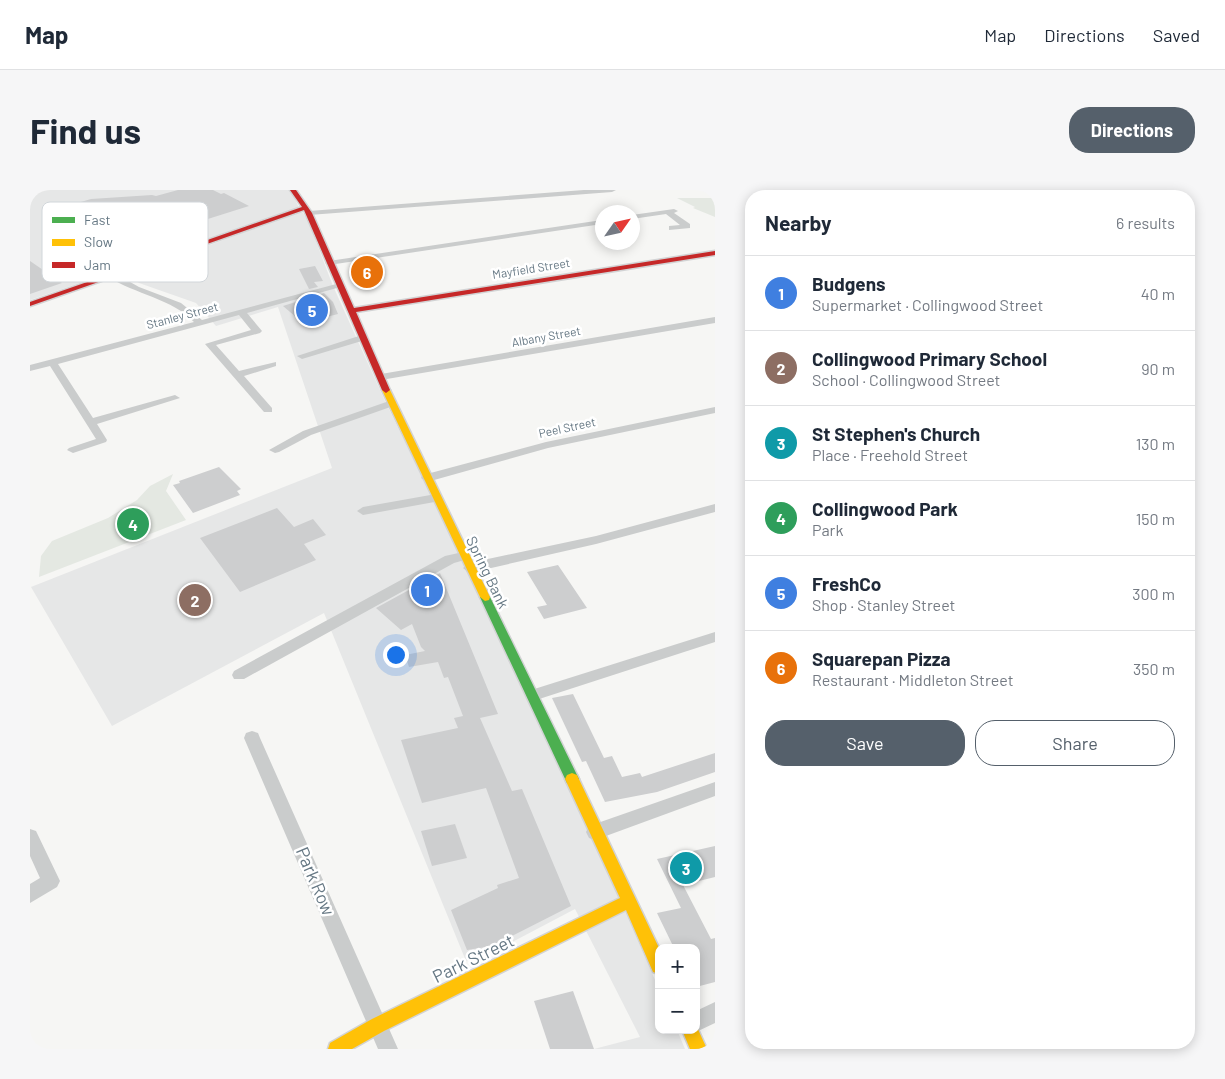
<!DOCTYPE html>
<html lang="en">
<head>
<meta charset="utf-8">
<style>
  :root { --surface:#fff; --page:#f6f6f7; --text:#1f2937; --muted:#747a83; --line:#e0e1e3; --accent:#55606b }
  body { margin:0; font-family:Barlow,sans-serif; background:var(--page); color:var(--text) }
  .controls { position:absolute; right:15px; bottom:15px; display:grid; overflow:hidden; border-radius:10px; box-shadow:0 2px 12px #0003 }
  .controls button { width:45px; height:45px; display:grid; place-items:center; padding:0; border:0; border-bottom:1px solid var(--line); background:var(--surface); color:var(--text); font:25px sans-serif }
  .compass { position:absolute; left:565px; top:15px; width:45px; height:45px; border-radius:50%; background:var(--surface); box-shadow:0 2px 12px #0003; rotate:56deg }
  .you { position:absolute; left:365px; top:464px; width:18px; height:18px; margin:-12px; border:4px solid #fff; border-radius:50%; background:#1a73e8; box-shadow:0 0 0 8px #1a73e833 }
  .badge { display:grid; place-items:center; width:32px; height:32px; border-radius:50%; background:var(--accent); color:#fff; font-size:16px; font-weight:700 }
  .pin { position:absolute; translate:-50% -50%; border:2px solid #fff; box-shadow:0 1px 5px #0006 }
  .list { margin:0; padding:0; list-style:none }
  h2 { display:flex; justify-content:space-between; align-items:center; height:65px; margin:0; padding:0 20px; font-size:21px }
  h2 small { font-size:16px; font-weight:400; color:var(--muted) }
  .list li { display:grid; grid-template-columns:32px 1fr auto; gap:15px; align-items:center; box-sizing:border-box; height:75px; padding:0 20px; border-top:1px solid var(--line) }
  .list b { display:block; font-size:19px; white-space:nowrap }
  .list p { margin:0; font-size:16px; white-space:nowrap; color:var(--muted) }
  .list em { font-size:16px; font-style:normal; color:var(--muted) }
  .actions { display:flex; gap:10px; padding:15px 20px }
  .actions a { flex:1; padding:11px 0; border:1px solid var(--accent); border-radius:20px; text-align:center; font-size:18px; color:var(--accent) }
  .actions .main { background:var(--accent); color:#fff }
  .map { position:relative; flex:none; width:685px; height:859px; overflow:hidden; border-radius:20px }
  header { display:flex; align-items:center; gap:30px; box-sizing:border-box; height:70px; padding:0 25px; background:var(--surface); border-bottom:1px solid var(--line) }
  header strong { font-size:24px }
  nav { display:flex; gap:28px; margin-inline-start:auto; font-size:18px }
  .intro { display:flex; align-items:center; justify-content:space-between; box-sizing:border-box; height:120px; padding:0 30px }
  h1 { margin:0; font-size:35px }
  .button { padding:12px 22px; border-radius:20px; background:var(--accent); color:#fff; font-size:18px; font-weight:700 }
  main { display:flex; gap:30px; padding:0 30px }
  aside { flex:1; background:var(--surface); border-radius:20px; box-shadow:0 2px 12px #0003 }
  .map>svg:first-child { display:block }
  .built { fill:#e6e7e7 }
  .green { fill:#e4e8e2 }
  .building { fill:#cdcecf }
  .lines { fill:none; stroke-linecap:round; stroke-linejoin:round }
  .fast-casing { stroke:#d2d3d4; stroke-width:3 }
  .slow-casing { stroke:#d2d3d4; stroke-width:3 }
  .jam-casing { stroke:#d2d3d4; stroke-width:3 }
  .street { fill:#cacccc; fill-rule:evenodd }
  .fast { fill:#4caf50; fill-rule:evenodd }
  .slow { fill:#ffc107; fill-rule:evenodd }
  .jam { fill:#c62828; fill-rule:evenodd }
  .labels { text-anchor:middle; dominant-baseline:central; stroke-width:5; stroke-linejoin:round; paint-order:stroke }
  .far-street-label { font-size:12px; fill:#667884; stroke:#fff }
  .street-label { font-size:15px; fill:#667884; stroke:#fff }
  .near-street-label { font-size:18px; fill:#667884; stroke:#fff }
  .key { fill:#fff; stroke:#d1d6da; stroke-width:1 }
  .key-label { font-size:14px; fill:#667884 }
</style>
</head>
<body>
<header>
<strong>Map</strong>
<nav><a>Map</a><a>Directions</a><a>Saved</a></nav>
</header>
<div class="intro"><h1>Find us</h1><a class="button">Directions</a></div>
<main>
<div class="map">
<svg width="685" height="859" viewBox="0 0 685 859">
  <rect width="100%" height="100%" fill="#f6f6f4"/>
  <!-- built -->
  <g class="built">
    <polygon points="0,0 261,0 269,18 0,110"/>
    <polygon points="270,22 273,23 279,33 303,96 355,211 509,525 629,799 629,840 647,840 655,859 564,859 610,847 545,719 465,761 436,771 294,423 82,536 1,397 302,278 248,117 186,136 166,113 109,93 98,85"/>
  </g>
  <!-- green -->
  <g class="green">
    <polygon points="647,8 685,8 685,27 663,18 665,17"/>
    <polygon points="143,284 136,301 156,330 9,387 11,366 22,351 78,328 107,310 120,296"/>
  </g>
  <!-- building -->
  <g class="building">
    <polygon points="148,0 183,0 191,4 194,3 219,16 124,46 142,57 83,78 36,47 52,42 32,31 58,22 44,14 61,9 122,5 126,6"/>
    <polygon points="0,71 32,93 0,104"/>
    <polygon points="285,76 293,91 284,92 288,97 279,99 269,79"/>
    <polygon points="294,103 303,112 308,124 273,133 253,116"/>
    <polygon points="189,277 211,299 207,301 210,305 163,323 143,295 150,293 149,291"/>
    <polygon points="247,318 264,337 283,329 296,345 274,354 286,370 210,402 170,348"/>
    <polygon points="528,375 557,418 514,429 507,417 517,415 497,382"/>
    <polygon points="410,383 468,524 450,528 482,601 492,599 541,716 462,756 437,760 421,720 468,698 467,695 489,688 456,598 392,613 371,550 428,538 424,528 433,526 418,487 414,488 408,472 379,477 375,465 395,461 391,457 382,434 371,440 346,418"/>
    <polygon points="543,504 574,568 582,566 592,587 610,583 612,587 685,563 685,582 627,602 575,612 556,571 552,572 522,508"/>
    <polygon points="425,634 437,668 402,676 391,641"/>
    <polygon points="685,656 685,687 653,695 681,749 685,748 685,792 666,797 666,758 644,758 627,723 651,718 627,669"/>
    <polygon points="543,801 564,859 520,859 504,811"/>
  </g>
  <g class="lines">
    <defs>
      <polygon id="fast" points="455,403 460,407 547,585 549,589 547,593 542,595 537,593 450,407"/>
      <g id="slow">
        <polygon points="356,197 360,200 460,407 459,410 455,411 450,407 352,200"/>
        <polygon points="542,583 547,585 629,758 629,784 623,782 596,720 354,841 322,859 298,859 300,853 342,829 590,708 535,589 537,585"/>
        <polygon points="666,835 677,859 660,859 652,840 666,840"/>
      </g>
      <polygon id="jam" points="260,0 266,0 282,23 324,118 685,61 685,65 326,122 360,200 356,203 352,200 274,20 0,116 0,112 272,17"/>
    </defs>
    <!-- fast casing -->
    <use href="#fast" class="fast-casing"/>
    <!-- slow casing -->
    <use href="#slow" class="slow-casing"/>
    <!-- jam casing -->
    <use href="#jam" class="jam-casing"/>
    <!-- street -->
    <g class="street">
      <polygon points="554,0 586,0 582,2 279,25 275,23 279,21"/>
      <polygon points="644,19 648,21 644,23 660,34 660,38 639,40 639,36 650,35 636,24 602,29 602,25"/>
      <polygon points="572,30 572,34 299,75 295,73 299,71"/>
      <path d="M78,83H84L109,97L151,113L172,130L310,93L314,96L217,123L232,141L230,143L186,155L209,181L246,172V176L214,186L242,218V222H234L175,154L221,140L209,125L28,174L63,228L145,205L150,208L67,234L77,250L76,252L43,263L37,260L39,258L66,249L20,176L0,181V175L164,132C143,109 105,104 78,87Z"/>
      <polygon points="685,127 685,133 351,190 346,187 351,184"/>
      <polygon points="332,145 337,148 335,150 272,169 267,166"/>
      <polygon points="362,210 366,211 366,215 281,245 249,262 245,263 239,260 273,241"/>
      <polygon points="685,217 685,223 518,258 397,292 391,288 393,285 516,252"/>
      <polygon points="406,304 410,305 412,308 410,311 333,325 327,321 333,317"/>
      <polygon points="685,314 685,322 566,354 439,383 433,378 439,373 566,346"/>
      <polygon points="433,362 438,363 439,366 438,369 424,373 214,489 204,489 202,485 204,481 415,366"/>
      <polygon points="685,442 685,452 503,511 498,509 496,505 498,501"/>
      <polygon points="222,541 228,543 230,548 368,859 348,859 214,548 216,543"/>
      <polygon points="685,592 685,606 565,650 559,648 556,642 559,636"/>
      <polygon points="0,639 6,641 30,691 27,697 0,713 0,694 10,688 0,666"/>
      <polygon points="685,812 685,833 666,842 662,840 666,840 666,821"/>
    </g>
    <!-- fast -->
    <use href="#fast" class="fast"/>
    <!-- slow -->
    <use href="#slow" class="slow"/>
    <!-- jam -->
    <use href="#jam" class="jam"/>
  </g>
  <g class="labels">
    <!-- far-street labels -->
    <g class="far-street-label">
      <text transform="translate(501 78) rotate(-9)">Mayfield Street</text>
      <text transform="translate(152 125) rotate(-15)">Stanley Street</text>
      <text transform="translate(516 146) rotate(-10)">Albany Street</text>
      <text transform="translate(537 237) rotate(-12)">Peel Street</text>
    </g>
    <!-- street labels -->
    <g class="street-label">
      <text transform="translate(458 382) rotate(64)">Spring Bank</text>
    </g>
    <!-- near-street labels -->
    <g class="near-street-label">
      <text transform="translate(286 691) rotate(67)">Park Row</text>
      <text transform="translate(443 768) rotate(-26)">Park Street</text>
    </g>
  </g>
  <!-- legend -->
  <rect x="12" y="12" width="166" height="80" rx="8" class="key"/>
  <rect x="22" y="27" width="23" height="6" fill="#4caf50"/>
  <rect x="22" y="49" width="23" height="7" fill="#ffc107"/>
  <rect x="22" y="72" width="23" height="6" fill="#c62828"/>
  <g class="key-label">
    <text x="54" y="35">Fast</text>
    <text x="54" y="57">Slow</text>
    <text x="54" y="80">Jam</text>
  </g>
</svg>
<div class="controls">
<button>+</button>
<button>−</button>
</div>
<svg class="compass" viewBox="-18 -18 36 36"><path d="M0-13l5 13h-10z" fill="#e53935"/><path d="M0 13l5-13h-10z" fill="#747a83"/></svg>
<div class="you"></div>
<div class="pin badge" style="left:397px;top:400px;background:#3f7fe0">1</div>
<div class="pin badge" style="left:165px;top:410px;background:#8d6e63">2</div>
<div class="pin badge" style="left:656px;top:678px;background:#0f9aa8">3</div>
<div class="pin badge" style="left:103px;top:334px;background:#2e9e5b">4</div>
<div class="pin badge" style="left:282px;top:120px;background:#3f7fe0">5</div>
<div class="pin badge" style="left:337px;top:82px;background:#e8710a">6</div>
</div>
<aside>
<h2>Nearby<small>6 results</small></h2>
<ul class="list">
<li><span class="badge" style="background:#3f7fe0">1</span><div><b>Budgens</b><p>Supermarket · Collingwood Street</p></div><em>40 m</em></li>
<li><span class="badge" style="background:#8d6e63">2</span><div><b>Collingwood Primary School</b><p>School · Collingwood Street</p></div><em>90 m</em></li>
<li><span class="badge" style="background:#0f9aa8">3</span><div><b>St Stephen's Church</b><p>Place · Freehold Street</p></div><em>130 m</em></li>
<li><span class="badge" style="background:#2e9e5b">4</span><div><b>Collingwood Park</b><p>Park</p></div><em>150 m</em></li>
<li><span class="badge" style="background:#3f7fe0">5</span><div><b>FreshCo</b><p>Shop · Stanley Street</p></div><em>300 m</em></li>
<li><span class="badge" style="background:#e8710a">6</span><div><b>Squarepan Pizza</b><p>Restaurant · Middleton Street</p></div><em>350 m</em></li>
</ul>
<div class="actions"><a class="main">Save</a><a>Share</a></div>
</aside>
</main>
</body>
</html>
